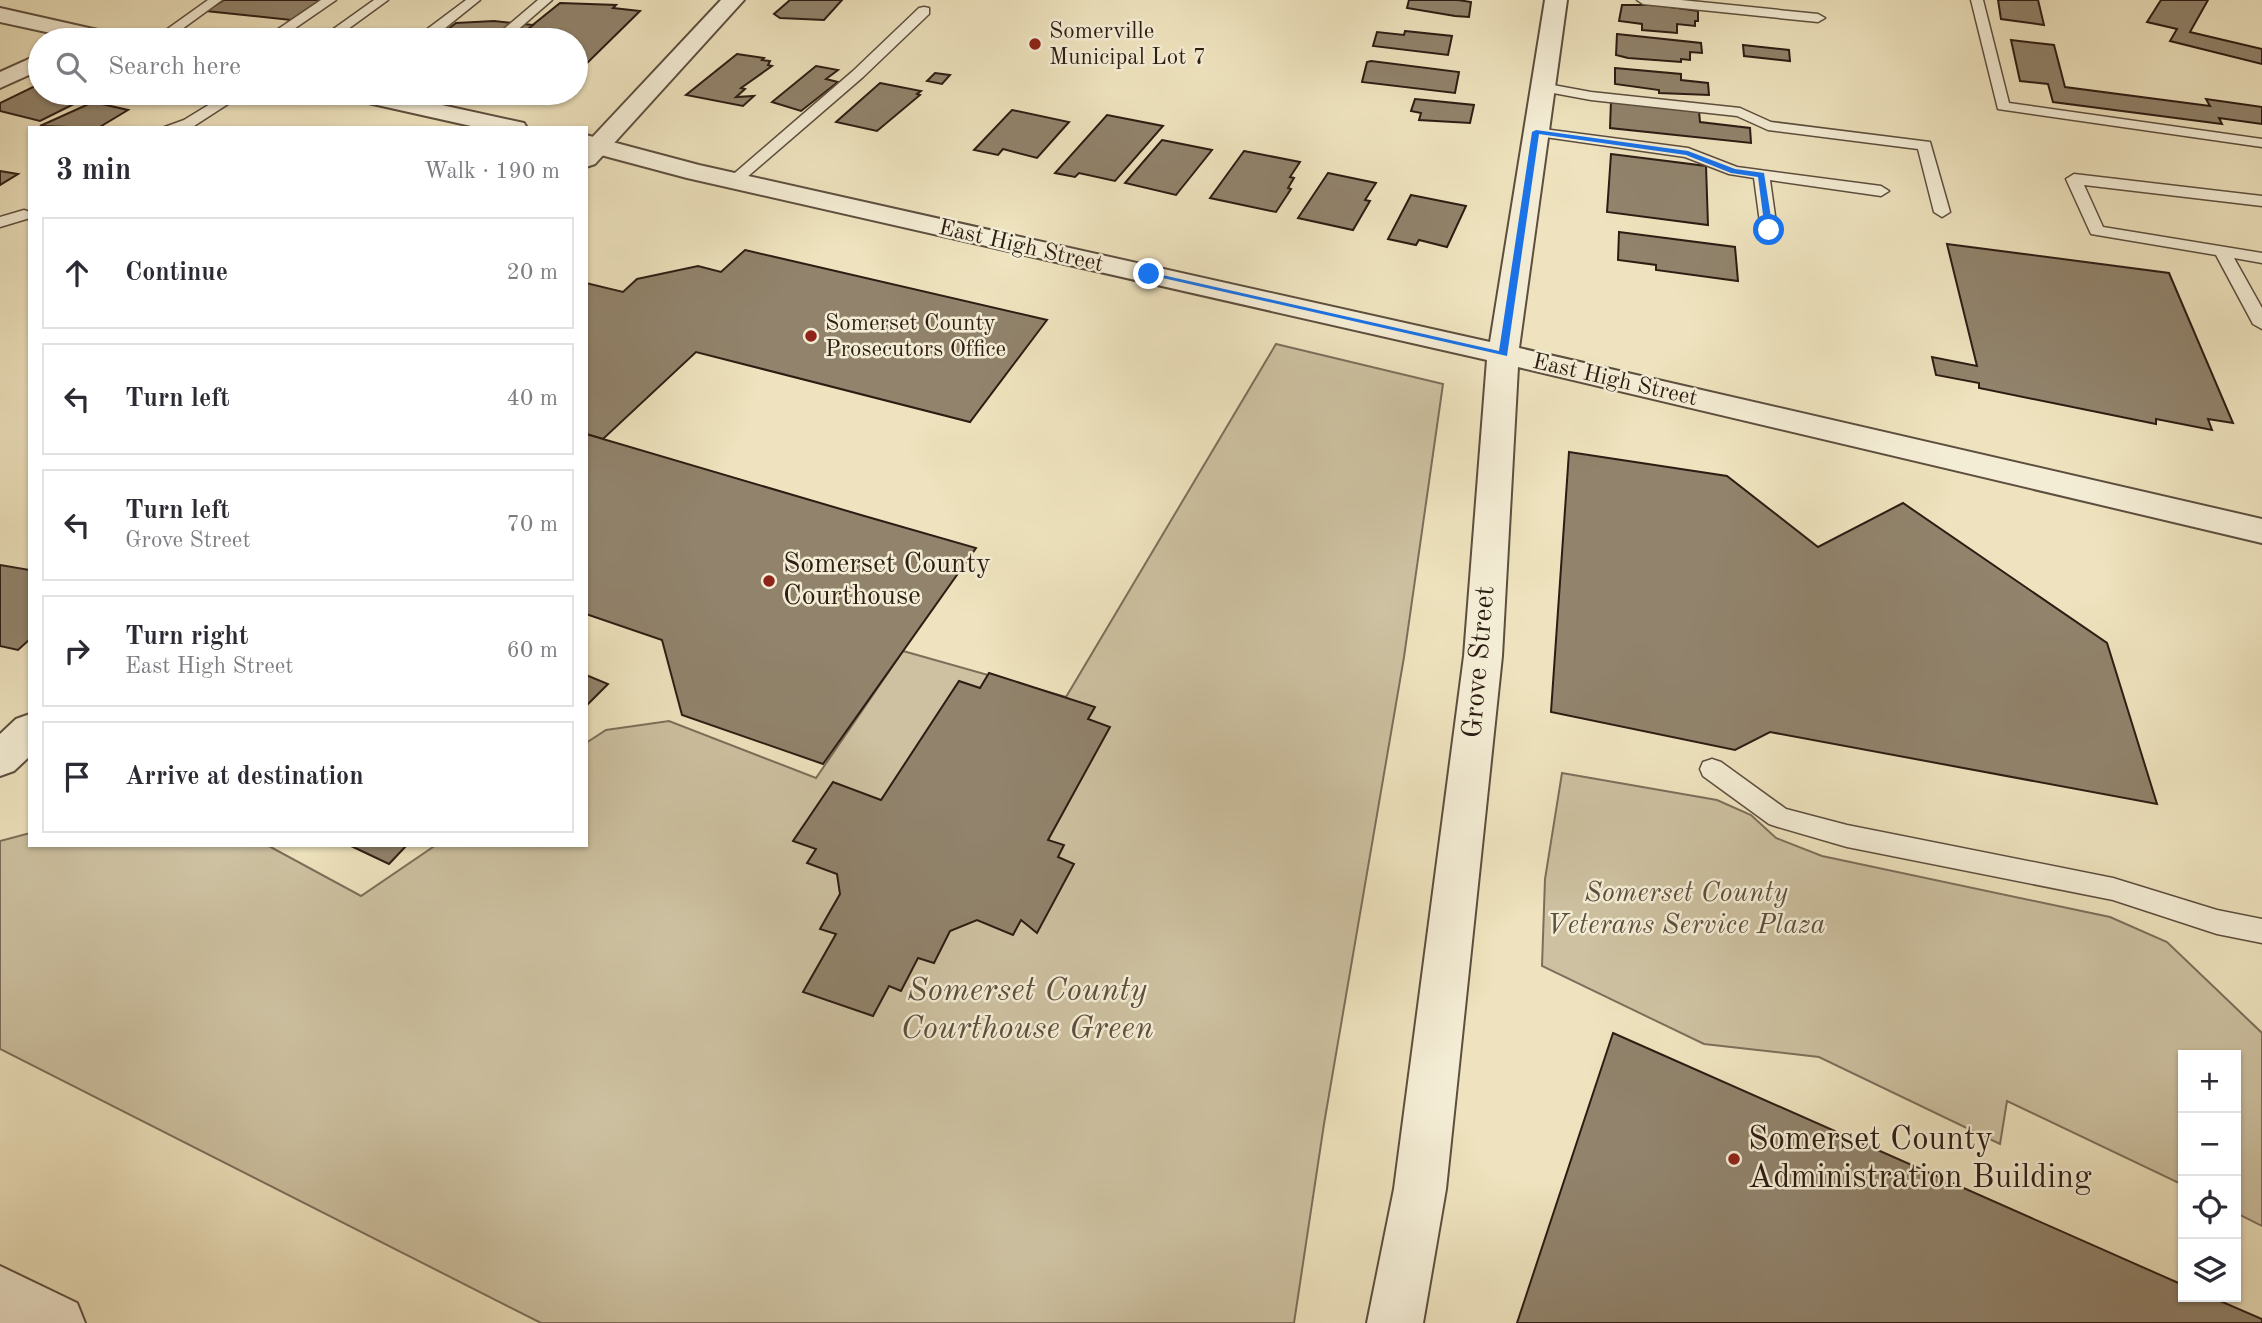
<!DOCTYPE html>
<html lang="en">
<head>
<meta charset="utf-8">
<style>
  :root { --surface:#fff; --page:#f2f2f3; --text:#2b2b33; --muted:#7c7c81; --line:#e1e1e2 }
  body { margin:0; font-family:"Old Standard TT",serif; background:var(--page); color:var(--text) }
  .controls { position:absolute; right:21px; bottom:21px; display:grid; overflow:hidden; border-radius:0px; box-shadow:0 2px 5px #0004 }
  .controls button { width:63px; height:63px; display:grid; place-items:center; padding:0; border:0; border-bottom:2px solid var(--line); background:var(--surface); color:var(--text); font:35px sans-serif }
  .stop { position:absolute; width:21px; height:21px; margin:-16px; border:5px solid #1a73e8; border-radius:50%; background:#fff }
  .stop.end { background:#1a73e8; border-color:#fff; box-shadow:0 2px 7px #0008 }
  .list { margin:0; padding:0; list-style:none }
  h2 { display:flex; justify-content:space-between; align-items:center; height:91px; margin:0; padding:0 28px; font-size:30px }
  h2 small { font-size:23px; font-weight:400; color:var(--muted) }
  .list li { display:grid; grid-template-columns:46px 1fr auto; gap:21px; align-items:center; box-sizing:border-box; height:112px; margin:0 14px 14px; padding:0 14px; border:2px solid var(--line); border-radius:0px }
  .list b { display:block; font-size:26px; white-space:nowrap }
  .list p { margin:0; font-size:23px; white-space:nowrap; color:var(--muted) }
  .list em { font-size:23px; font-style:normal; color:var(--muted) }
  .icon { flex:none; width:38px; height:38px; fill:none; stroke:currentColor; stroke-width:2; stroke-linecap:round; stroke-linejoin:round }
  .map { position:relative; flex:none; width:2262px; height:1323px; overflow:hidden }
  .search { position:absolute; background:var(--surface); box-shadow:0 2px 5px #0004; left:28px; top:28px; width:560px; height:77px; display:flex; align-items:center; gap:18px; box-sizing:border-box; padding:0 24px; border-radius:38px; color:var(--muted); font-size:26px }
  .panel { position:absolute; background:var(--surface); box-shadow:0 2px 5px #0004; left:28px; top:126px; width:560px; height:721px; border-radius:0px }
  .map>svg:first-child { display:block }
  .green { fill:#cdc1a1; stroke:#7d6e5a; stroke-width:2 }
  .building { fill:#91836c; stroke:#2d1c13; stroke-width:2 }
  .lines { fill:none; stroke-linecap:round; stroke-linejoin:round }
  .service-casing { stroke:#5d4e3e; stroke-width:3 }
  .minor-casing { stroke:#5d4e3e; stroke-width:4 }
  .tertiary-casing { stroke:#5d4e3e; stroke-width:4 }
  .service { fill:#f4edd5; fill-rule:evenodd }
  .minor { fill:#f4edd5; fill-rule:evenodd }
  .tertiary { fill:#f4edd5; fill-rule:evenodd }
  .route { fill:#1a73e8 }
  .poi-dot { fill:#8f2418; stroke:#f4edd5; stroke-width:2.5 }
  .labels { text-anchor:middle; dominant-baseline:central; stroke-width:5; stroke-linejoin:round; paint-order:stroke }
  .far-poi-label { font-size:23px; fill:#2d1c13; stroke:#f4edd5; text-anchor:start }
  .far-street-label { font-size:23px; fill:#2d1c13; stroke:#f4edd5 }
  .poi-label { font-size:28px; fill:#2d1c13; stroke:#f4edd5; text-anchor:start }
  .street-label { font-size:28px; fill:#2d1c13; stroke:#f4edd5 }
  .park-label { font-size:28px; font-style:italic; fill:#5d4e3e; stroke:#f4edd5 }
  .near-park-label { font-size:33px; font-style:italic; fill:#5d4e3e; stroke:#f4edd5 }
  .near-poi-label { font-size:33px; fill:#2d1c13; stroke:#f4edd5; text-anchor:start }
</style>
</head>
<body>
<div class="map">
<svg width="2262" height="1323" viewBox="0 0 2262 1323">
  <rect width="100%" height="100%" fill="#eee3be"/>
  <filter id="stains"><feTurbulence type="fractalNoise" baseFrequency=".00286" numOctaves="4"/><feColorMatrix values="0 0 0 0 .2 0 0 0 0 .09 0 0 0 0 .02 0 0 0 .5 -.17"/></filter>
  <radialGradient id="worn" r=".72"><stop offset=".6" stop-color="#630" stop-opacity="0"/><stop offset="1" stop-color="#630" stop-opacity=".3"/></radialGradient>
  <!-- green -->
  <g class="green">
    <polygon points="1276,344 1443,384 1404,657 1324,1124 1294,1323 541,1323 0,1049 0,841 30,833 30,845 267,845 361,896 436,845 586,845 586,743 606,730 669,721 816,778 903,651 1066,697"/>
    <polygon points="1562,773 1717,800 1751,815 1776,838 1822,856 2110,917 2167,942 2262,1033 2262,1226 2236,1213 2236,1055 2183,1055 2183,1185 2007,1101 2000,1144 1819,1057 1704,1044 1542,966 1545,879"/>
  </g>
  <!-- building -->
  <g class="building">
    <polygon points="224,0 321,0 291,20 206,11"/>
    <polygon points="842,0 824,20 780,18 774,14 790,0"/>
    <polygon points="1409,0 1458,0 1471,2 1469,17 1455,16 1407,8"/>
    <polygon points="1998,0 2038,0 2044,25 2001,19"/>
    <polygon points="2161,0 2208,0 2190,32 2262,49 2262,64 2170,41 2177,29 2147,22"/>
    <polygon points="560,3 616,5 613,8 640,11 579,71 576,71 576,40 514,40"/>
    <polygon points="1622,5 1656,5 1698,11 1698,21 1695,21 1695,26 1677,24 1677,33 1642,30 1642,24 1619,21"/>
    <polygon points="494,21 533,25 514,40 434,40 456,23"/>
    <polygon points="1405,31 1452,36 1448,55 1373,46 1377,32 1404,35"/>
    <polygon points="1617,34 1701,43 1702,53 1690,52 1690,60 1681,59 1681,62 1628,58 1616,55"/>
    <polygon points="2011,40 2054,45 2065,87 2210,106 2206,99 2262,107 2262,124 2219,118 2222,124 2053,102 2048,84 2020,81"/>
    <polygon points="1743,45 1789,50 1790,61 1744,56"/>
    <polygon points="737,54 764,58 762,60 770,61 768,65 772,66 741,88 745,89 736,97 754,96 743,106 686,95"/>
    <polygon points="1371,61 1459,72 1455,93 1362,82 1367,62"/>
    <polygon points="816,66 838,70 826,79 838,82 801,111 772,102"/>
    <polygon points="1615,68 1681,74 1681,80 1708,83 1709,95 1659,93 1659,90 1615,84"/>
    <polygon points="935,73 950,75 942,84 927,81"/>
    <polygon points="880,83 921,91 917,94 920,95 877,131 836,122"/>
    <polygon points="35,86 40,88 40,93 60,93 84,99 40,121 0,111 0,103"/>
    <polygon points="1415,99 1474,105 1470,123 1419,120 1421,113 1411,111"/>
    <polygon points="1611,101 1699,111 1700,122 1750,128 1751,143 1610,128"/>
    <polygon points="93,102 128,110 98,128 40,126"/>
    <polygon points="1012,110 1069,122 1037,158 1003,149 998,155 974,150"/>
    <polygon points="1107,115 1163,126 1115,181 1079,173 1075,177 1055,173"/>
    <polygon points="1162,140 1212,150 1176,195 1125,183"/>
    <polygon points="1244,151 1300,162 1290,177 1294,178 1288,188 1291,189 1276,212 1210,198"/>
    <polygon points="1611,154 1706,166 1708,225 1607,212"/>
    <polygon points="0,171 18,174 0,185"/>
    <polygon points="1328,173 1376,183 1365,200 1370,201 1353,230 1298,218"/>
    <polygon points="1411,195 1466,206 1447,247 1419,240 1416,245 1388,239"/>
    <polygon points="1619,232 1735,247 1738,281 1656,270 1656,265 1618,260"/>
    <polygon points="1947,244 2169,273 2233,423 2208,419 2212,430 2156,419 2156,424 1979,388 1979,383 1936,375 1932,357 1977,366"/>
    <polygon points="745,250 1047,320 970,422 696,352 603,439 586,434 586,283 623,292 637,279 698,266 721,272"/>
    <polygon points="586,434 861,515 976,548 823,764 682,715 662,640 586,614"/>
    <polygon points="1569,452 1727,476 1818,547 1903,503 2107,643 2157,804 1770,732 1735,750 1551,712"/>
    <polygon points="0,565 30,570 30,639 18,650 0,646"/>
    <polygon points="989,673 1095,707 1088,719 1110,727 1048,840 1064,845 1058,857 1074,864 1037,933 1021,920 1013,935 977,920 950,931 934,963 918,958 901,991 889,986 873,1016 803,992 836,934 820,929 840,894 837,874 807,863 816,849 793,841 833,782 881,800 959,681 980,688"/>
    <polygon points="586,675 608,684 586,706"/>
    <polygon points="349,845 407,845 389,864"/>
    <polygon points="1613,1033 2183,1285 2183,1297 2211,1297 2262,1319 2262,1323 1517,1323"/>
  </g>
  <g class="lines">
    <defs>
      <g id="service">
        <polygon points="208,0 222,0 167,40 152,40"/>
        <polygon points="321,0 336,0 278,40 262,40"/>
        <polygon points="374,0 388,0 333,40 318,40"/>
        <polygon points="466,0 480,0 434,37 435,40 421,40 422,33"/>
        <polygon points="538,0 552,0 506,40 491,40"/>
        <polygon points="1637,0 1681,0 1818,14 1825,18 1818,22 1643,4"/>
        <polygon points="1971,0 1983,0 2009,103 2262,139 2262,147 1998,109"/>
        <polygon points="924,7 929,8 929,14 863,77 739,184 729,184 726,181 729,178 853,71 919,8"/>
        <polygon points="1542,83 1591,92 1740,108 1771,122 1930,142 1950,212 1942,217 1934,212 1918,149 1768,130 1737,116 1591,100 1537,90 1535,87"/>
        <polygon points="228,93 245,93 194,126 162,128 184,120"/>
        <polygon points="1536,128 1688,148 1737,167 1881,186 1889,191 1881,196 1770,180 1777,230 1769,235 1761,230 1754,178 1729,174 1685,157 1531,135 1529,132"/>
        <polygon points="2074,174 2262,196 2262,206 2084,185 2103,227 2262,253 2262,263 2234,258 2262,308 2262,329 2253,324 2216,255 2091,234 2066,179"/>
        <polygon points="24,210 30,212 30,218 0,227 0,217"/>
        <polygon points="1712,759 1721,762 1786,809 1847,825 2113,878 2217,910 2262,919 2262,943 2217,934 2113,900 1847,847 1778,827 1769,824 1703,776 1700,769 1703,762"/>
      </g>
      <g id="minor">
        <polygon points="1545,0 1567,0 1519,348 2262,519 2262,543 1518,367 1502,656 1446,1189 1423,1323 1367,1323 1394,1189 1464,656 1487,360 687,178 586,151 586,135 699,165 1490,342"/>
        <polygon points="0,8 120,35 123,40 83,40 0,22"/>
        <polygon points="40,54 40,70 0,88 0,72"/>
        <polygon points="343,93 387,93 524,123 527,128 480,128 346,98"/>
      </g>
      <g id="tertiary">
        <polygon points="721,0 744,0 595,164 586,167 586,144"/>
        <polygon points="30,714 30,756 14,771 0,776 0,734 16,719"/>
        <polygon points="0,1266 77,1303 85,1323 0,1323"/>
      </g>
    </defs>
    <!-- service casing -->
    <use href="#service" class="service-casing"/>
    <!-- minor casing -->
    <use href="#minor" class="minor-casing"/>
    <!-- tertiary casing -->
    <use href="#tertiary" class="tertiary-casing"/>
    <!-- service -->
    <use href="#service" class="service"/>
    <!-- minor -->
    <use href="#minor" class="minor"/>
    <!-- tertiary -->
    <use href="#tertiary" class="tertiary"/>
  </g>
  <!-- route -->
  <polygon class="route" points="1536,130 1688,151 1735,169 1764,173 1773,230 1769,233 1765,230 1758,177 1731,173 1686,155 1539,134 1507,356 1145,274 1149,272 1499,351 1532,132"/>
  <!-- markers -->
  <g class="poi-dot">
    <circle cx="1035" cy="44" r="7"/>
    <circle cx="811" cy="336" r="7"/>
    <circle cx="769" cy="581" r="7"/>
    <circle cx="1734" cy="1159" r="7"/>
  </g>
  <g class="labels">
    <!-- far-poi labels -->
    <g class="far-poi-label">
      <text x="1049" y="31">Somerville<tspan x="1049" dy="26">Municipal Lot 7</tspan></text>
      <text x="825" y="323">Somerset County<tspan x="825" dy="26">Prosecutors Office</tspan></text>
    </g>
    <!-- far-street labels -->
    <g class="far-street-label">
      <text transform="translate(1021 246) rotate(13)">East High Street</text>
      <text transform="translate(1615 380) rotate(13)">East High Street</text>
    </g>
    <!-- poi labels -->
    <g class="poi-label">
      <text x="783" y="565">Somerset County<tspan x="783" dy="32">Courthouse</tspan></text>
    </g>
    <!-- street labels -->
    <g class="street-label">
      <text transform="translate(1480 662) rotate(-85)">Grove Street</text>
    </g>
    <!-- park labels -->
    <g class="park-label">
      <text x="1686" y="894">Somerset County<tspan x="1686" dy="32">Veterans Service Plaza</tspan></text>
    </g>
    <!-- near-park labels -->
    <g class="near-park-label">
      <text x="1027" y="991">Somerset County<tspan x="1027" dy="38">Courthouse Green</tspan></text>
    </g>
    <!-- near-poi labels -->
    <g class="near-poi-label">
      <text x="1748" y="1140">Somerset County<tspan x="1748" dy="38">Administration Building</tspan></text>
    </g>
  </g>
  <rect width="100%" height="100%" filter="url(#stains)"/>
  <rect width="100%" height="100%" fill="url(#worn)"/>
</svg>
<div class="controls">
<button>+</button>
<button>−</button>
<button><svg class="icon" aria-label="locate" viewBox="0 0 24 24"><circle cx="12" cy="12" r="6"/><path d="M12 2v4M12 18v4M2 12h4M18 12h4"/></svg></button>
<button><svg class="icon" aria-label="layers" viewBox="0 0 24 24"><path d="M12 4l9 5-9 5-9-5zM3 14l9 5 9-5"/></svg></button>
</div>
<div class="stop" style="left:1769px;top:230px"></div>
<div class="stop end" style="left:1149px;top:274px"></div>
<div class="search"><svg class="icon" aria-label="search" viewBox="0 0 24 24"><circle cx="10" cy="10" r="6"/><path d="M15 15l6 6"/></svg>Search here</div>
<section class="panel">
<h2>3 min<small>Walk · 190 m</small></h2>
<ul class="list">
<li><svg class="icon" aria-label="ahead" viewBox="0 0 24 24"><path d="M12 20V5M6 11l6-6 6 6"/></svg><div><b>Continue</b></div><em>20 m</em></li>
<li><svg class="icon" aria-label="left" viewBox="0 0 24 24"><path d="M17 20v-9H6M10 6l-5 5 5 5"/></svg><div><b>Turn left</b></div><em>40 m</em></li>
<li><svg class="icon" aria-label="left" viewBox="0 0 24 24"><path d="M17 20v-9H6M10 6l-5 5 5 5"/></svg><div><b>Turn left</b><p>Grove Street</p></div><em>70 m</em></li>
<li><svg class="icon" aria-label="right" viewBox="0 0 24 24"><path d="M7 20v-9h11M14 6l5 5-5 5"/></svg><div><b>Turn right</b><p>East High Street</p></div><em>60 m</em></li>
<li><svg class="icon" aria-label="arrive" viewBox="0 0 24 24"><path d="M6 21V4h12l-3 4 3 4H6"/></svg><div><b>Arrive at destination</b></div></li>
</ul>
</section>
</div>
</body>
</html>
